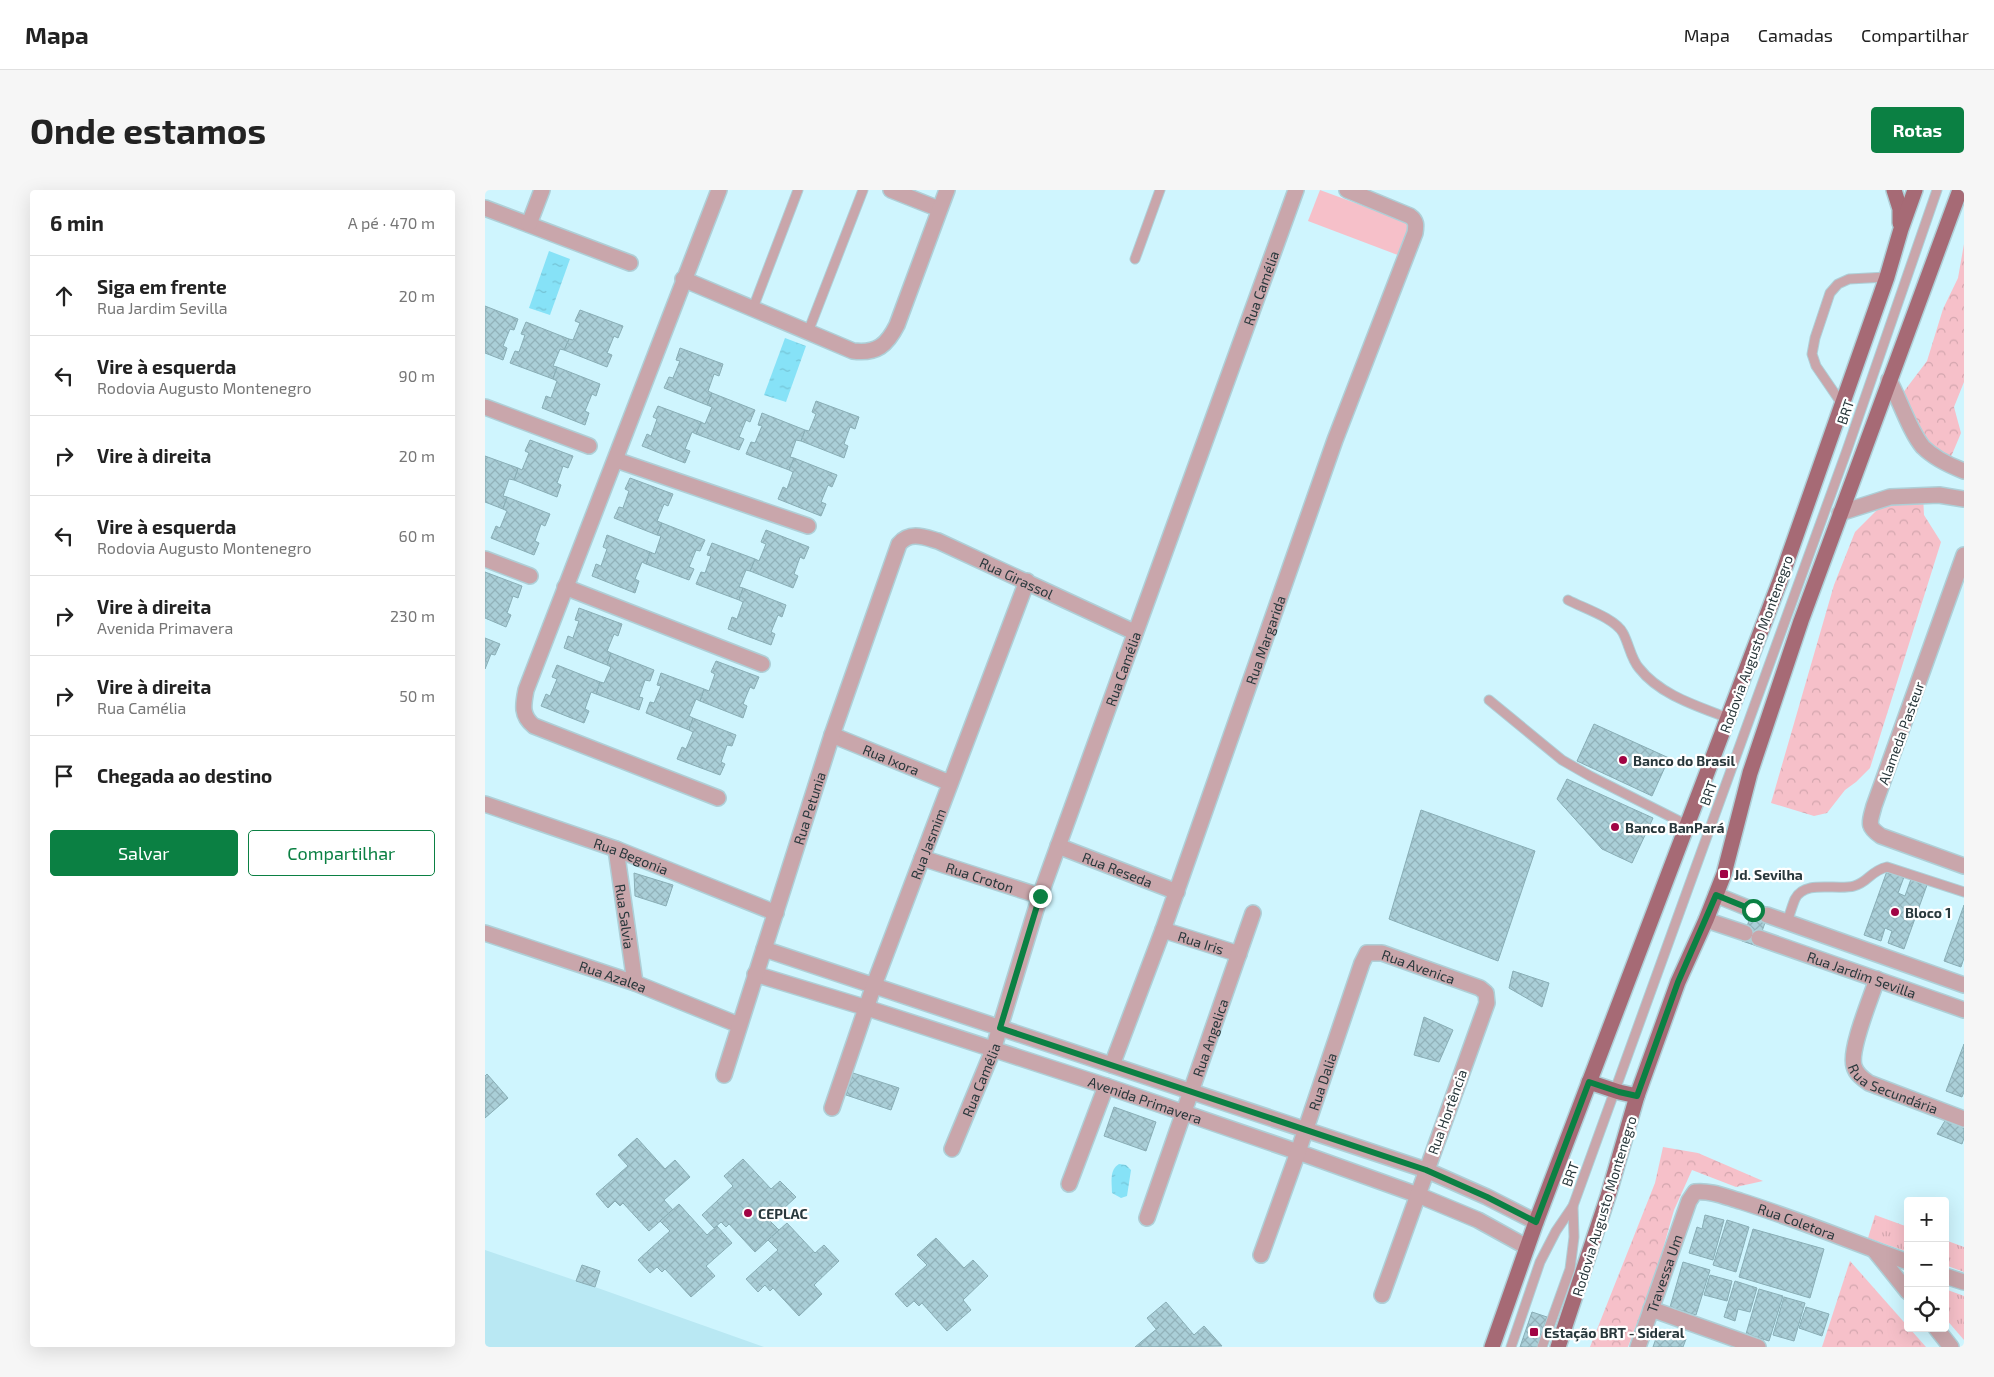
<!DOCTYPE html>
<html lang="pt">
<head>
<meta charset="utf-8">
<style>
  :root { --surface:#fff; --page:#f6f6f6; --text:#222; --muted:#767676; --line:#e0e0e0; --accent:#0b8043 }
  body { margin:0; font-family:"Exo 2",sans-serif; background:var(--page); color:var(--text) }
  .controls { position:absolute; right:15px; bottom:15px; display:grid; overflow:hidden; border-radius:5px; box-shadow:0 5px 20px #0002 }
  .controls button { width:45px; height:45px; display:grid; place-items:center; padding:0; border:0; border-bottom:1px solid var(--line); background:var(--surface); color:var(--text); font:25px sans-serif }
  .stop { position:absolute; width:15px; height:15px; margin:-11px; border:4px solid #0b8043; border-radius:50%; background:#fff }
  .stop.end { background:#0b8043; border-color:#fff; box-shadow:0 1px 5px #0008 }
  .list { margin:0; padding:0; list-style:none }
  h2 { display:flex; justify-content:space-between; align-items:center; height:65px; margin:0; padding:0 20px; font-size:21px }
  h2 small { font-size:16px; font-weight:400; color:var(--muted) }
  .list li { display:grid; grid-template-columns:32px 1fr auto; gap:15px; align-items:center; box-sizing:border-box; height:80px; padding:0 20px; border-top:1px solid var(--line) }
  .list b { display:block; font-size:19px; white-space:nowrap }
  .list p { margin:0; font-size:16px; white-space:nowrap; color:var(--muted) }
  .list em { font-size:16px; font-style:normal; color:var(--muted) }
  .actions { display:flex; gap:10px; padding:15px 20px }
  .actions a { flex:1; padding:11px 0; border:1px solid var(--accent); border-radius:5px; text-align:center; font-size:18px; color:var(--accent) }
  .actions .main { background:var(--accent); color:#fff }
  .icon { flex:none; width:28px; height:28px; fill:none; stroke:currentColor; stroke-width:2; stroke-linecap:round; stroke-linejoin:round }
  .map { position:relative; flex:none; width:1479px; height:1157px; overflow:hidden; border-radius:5px }
  header { display:flex; align-items:center; gap:30px; box-sizing:border-box; height:70px; padding:0 25px; background:var(--surface); border-bottom:1px solid var(--line) }
  header strong { font-size:24px }
  nav { display:flex; gap:28px; margin-inline-start:auto; font-size:18px }
  .intro { display:flex; align-items:center; justify-content:space-between; box-sizing:border-box; height:120px; padding:0 30px }
  h1 { margin:0; font-size:35px }
  .button { padding:12px 22px; border-radius:5px; background:var(--accent); color:#fff; font-size:18px; font-weight:700 }
  main { display:flex; gap:30px; padding:0 30px }
  aside { flex:1; background:var(--surface); border-radius:5px; box-shadow:0 5px 20px #0002 }
  .map>svg:first-child { display:block }
  .built { fill:#b9e8f3 }
  .grass { fill:url(#grass-tufts) }
  .forest { fill:url(#forest-crowns) }
  .pitch { fill:#f6c0c9 }
  .water { fill:url(#water-ripples) }
  .building { fill:url(#building-cross-hatch); stroke:#89aeb6 }
  .lines { fill:none; stroke-linecap:round; stroke-linejoin:round }
  .lane-casing { stroke:#aecfd7; stroke-width:11 }
  .street-casing { stroke:#aecfd7; stroke-width:18 }
  .primary-casing { stroke:#aecfd7; stroke-width:18 }
  .lane { stroke:#c9a6ab; stroke-width:9 }
  .street { stroke:#c9a6ab; stroke-width:15 }
  .primary { stroke:#a66a75; stroke-width:15 }
  .route { stroke:#0b8043; stroke-width:6 }
  .poi-dot { fill:#a10444; stroke:#fff; stroke-width:2 }
  .labels { text-anchor:middle; dominant-baseline:central; stroke-width:4.5; stroke-linejoin:round; paint-order:stroke }
  .street-label { font-size:14px; fill:#29383c; stroke:#fff }
  .poi-label { font-size:14px; font-weight:bold; fill:#29383c; stroke:#fff; text-anchor:start }
</style>
</head>
<body>
<header>
<strong>Mapa</strong>
<nav><a>Mapa</a><a>Camadas</a><a>Compartilhar</a></nav>
</header>
<div class="intro"><h1>Onde estamos</h1><a class="button">Rotas</a></div>
<main>
<aside>
<h2>6 min<small>A pé · 470 m</small></h2>
<ul class="list">
<li><svg class="icon" aria-label="ahead" viewBox="0 0 24 24"><path d="M12 20V5M6 11l6-6 6 6"/></svg><div><b>Siga em frente</b><p>Rua Jardim Sevilla</p></div><em>20 m</em></li>
<li><svg class="icon" aria-label="left" viewBox="0 0 24 24"><path d="M17 20v-9H6M10 6l-5 5 5 5"/></svg><div><b>Vire à esquerda</b><p>Rodovia Augusto Montenegro</p></div><em>90 m</em></li>
<li><svg class="icon" aria-label="right" viewBox="0 0 24 24"><path d="M7 20v-9h11M14 6l5 5-5 5"/></svg><div><b>Vire à direita</b></div><em>20 m</em></li>
<li><svg class="icon" aria-label="left" viewBox="0 0 24 24"><path d="M17 20v-9H6M10 6l-5 5 5 5"/></svg><div><b>Vire à esquerda</b><p>Rodovia Augusto Montenegro</p></div><em>60 m</em></li>
<li><svg class="icon" aria-label="right" viewBox="0 0 24 24"><path d="M7 20v-9h11M14 6l5 5-5 5"/></svg><div><b>Vire à direita</b><p>Avenida Primavera</p></div><em>230 m</em></li>
<li><svg class="icon" aria-label="right" viewBox="0 0 24 24"><path d="M7 20v-9h11M14 6l5 5-5 5"/></svg><div><b>Vire à direita</b><p>Rua Camélia</p></div><em>50 m</em></li>
<li><svg class="icon" aria-label="arrive" viewBox="0 0 24 24"><path d="M6 21V4h12l-3 4 3 4H6"/></svg><div><b>Chegada ao destino</b></div></li>
</ul>
<div class="actions"><a class="main">Salvar</a><a>Compartilhar</a></div>
</aside>
<div class="map">
<svg width="1479" height="1157" viewBox="0 0 1479 1157">
  <defs>
    <pattern id="grass-tufts" width="24" height="20" patternUnits="userSpaceOnUse" patternTransform="scale(1.25)"><rect width="24" height="20" fill="#f6c0c9"/><path d="M3 7l-1-3M5 7V3M7 7l1-3M15 17l-1-3M17 17v-4M19 17l1-3" fill="none" stroke="#d3a6ae"/></pattern>
    <pattern id="forest-crowns" width="20" height="18" patternUnits="userSpaceOnUse" patternTransform="scale(1.25)"><rect width="20" height="18" fill="#f6c0c9"/><path d="M2 6a3 3 0 1 1 6 0M12 15a3 3 0 1 1 6 0" fill="none" stroke="#d3a6ae"/></pattern>
    <pattern id="water-ripples" width="26" height="14" patternUnits="userSpaceOnUse" patternTransform="scale(1.25)"><rect width="26" height="14" fill="#86e2f7"/><path d="M2 4q2-2 4 0t4 0M15 11q2-2 4 0t4 0" fill="none" stroke="#74c3d5"/></pattern>
    <pattern id="building-cross-hatch" width="8" height="8" patternUnits="userSpaceOnUse" patternTransform="scale(1.25)"><rect width="8" height="8" fill="#aacfd8"/><path d="M0 0l8 8M0 8l8-8" fill="none" stroke="#92b2ba"/></pattern>
  </defs>
  <rect width="100%" height="100%" fill="#cff5fe"/>
  <!-- built -->
  <polygon class="built" points="0,1060 110,1097 279,1157 0,1157"/>
  <!-- grass -->
  <g class="grass">
    <polygon points="1390,1025 1423,1037 1423,1062 1383,1048"/>
    <polygon points="1460,1050 1479,1057 1479,1082 1460,1075"/>
    <polygon points="1460,1099 1479,1106 1479,1150 1460,1128"/>
  </g>
  <!-- forest -->
  <g class="forest">
    <polygon points="1479,54 1479,192 1469,217 1476,243 1463,274 1438,257 1414,208 1442,171 1458,119 1473,88"/>
    <polygon points="1438,305 1439,325 1456,352 1385,578 1371,592 1360,600 1342,623 1329,626 1286,613 1349,395 1370,342 1405,307"/>
    <polygon points="1178,957 1213,963 1278,991 1251,997 1207,980 1189,1020 1172,1080 1143,1157 1105,1157 1170,993"/>
    <polygon points="1365,1071 1441,1157 1337,1157"/>
  </g>
  <!-- pitch -->
  <polygon class="pitch" points="835,0 930,35 918,67 823,31"/>
  <!-- water -->
  <g class="water">
    <polygon points="64,61 85,69 65,125 44,118"/>
    <polygon points="300,148 321,156 301,212 279,205"/>
    <path d="M634,974L641,975L646,980L642,1006L636,1008L627,1003C627,992 624,980 634,974Z"/>
  </g>
  <!-- building -->
  <g class="building">
    <polygon points="0,116 33,129 29,140 25,139 18,156 22,158 18,170 0,163"/>
    <polygon points="95,120 138,136 133,148 129,146 122,163 127,165 122,177 79,160 84,149 88,150 95,133 90,131"/>
    <polygon points="41,132 84,149 79,160 75,159 68,176 72,177 68,189 25,173 30,161 34,162 40,145 36,144"/>
    <polygon points="195,158 238,174 234,186 229,184 223,201 227,203 222,215 179,198 184,187 188,188 195,171 191,170"/>
    <polygon points="72,177 115,194 111,206 107,204 100,221 104,223 100,235 57,218 61,206 66,208 72,191 68,189"/>
    <polygon points="227,203 270,220 265,232 261,230 254,247 259,249 254,260 211,244 216,232 220,234 227,217 222,215"/>
    <polygon points="331,211 374,227 370,239 365,237 359,254 363,256 359,268 316,251 320,240 324,241 331,224 327,222"/>
    <polygon points="173,216 216,232 211,244 207,242 200,259 205,261 200,273 157,256 162,244 166,246 172,229 168,227"/>
    <polygon points="277,223 320,240 316,251 311,250 305,267 309,268 304,280 261,264 266,252 270,253 277,236 273,235"/>
    <polygon points="45,250 88,266 83,278 78,276 72,293 76,295 72,307 29,290 33,278 37,280 44,263 40,261"/>
    <polygon points="0,266 33,278 29,290 24,289 18,306 22,307 18,319 0,312"/>
    <polygon points="309,268 352,285 347,297 343,295 336,312 341,314 336,326 293,309 298,297 302,299 308,282 304,280"/>
    <polygon points="145,288 188,304 183,316 179,314 172,331 177,333 172,345 129,328 134,317 138,318 144,301 140,299"/>
    <polygon points="22,307 65,324 60,336 56,334 50,351 54,353 49,365 6,348 11,336 15,338 22,321 18,319"/>
    <polygon points="177,333 220,350 215,361 211,360 204,377 209,379 204,390 161,374 165,362 170,364 176,346 172,345"/>
    <polygon points="281,340 324,357 319,369 315,367 309,384 313,386 308,398 265,381 270,369 274,371 281,354 276,352"/>
    <polygon points="122,345 165,362 161,374 157,372 150,389 154,391 150,403 107,386 111,374 116,376 122,359 118,357"/>
    <polygon points="227,353 270,369 265,381 261,380 254,397 258,398 254,410 211,394 216,382 220,383 226,366 222,365"/>
    <polygon points="0,382 37,396 33,408 28,406 22,423 26,425 21,437 0,428"/>
    <polygon points="258,398 301,415 297,427 293,425 286,442 290,444 286,455 243,439 247,427 252,429 258,412 254,410"/>
    <polygon points="94,418 137,434 133,446 129,444 122,461 126,463 122,475 79,458 83,446 88,448 94,431 90,430"/>
    <polygon points="0,448 15,454 10,465 6,464 0,479"/>
    <polygon points="126,463 169,480 165,491 160,490 154,507 158,508 154,520 111,504 115,492 119,493 126,477 122,475"/>
    <polygon points="231,471 274,487 269,499 265,497 258,514 262,516 258,528 215,511 219,499 224,501 230,484 226,482"/>
    <polygon points="72,475 115,492 111,504 106,502 100,519 104,521 99,533 56,516 61,504 65,506 72,489 67,487"/>
    <polygon points="176,483 219,499 215,511 211,509 204,526 208,528 204,540 161,523 165,512 169,513 176,496 172,495"/>
    <polygon points="208,528 251,545 247,556 242,555 236,572 240,574 235,585 192,569 197,557 201,559 208,542 204,540"/>
    <polygon points="1109,534 1184,568 1167,606 1092,571"/>
    <polygon points="1082,589 1168,628 1147,673 1117,659 1072,609"/>
    <polygon points="936,620 1050,661 1013,771 904,729"/>
    <polygon points="1402,681 1419,687 1413,703 1420,706 1426,689 1442,695 1419,759 1403,753 1407,741 1400,738 1396,751 1379,745"/>
    <polygon points="149,683 188,695 181,716 150,706"/>
    <polygon points="1270,713 1285,718 1272,756 1257,751"/>
    <polygon points="1479,715 1479,768 1476,777 1459,771"/>
    <polygon points="1028,781 1064,793 1057,817 1024,798"/>
    <polygon points="939,827 968,840 954,872 929,865"/>
    <polygon points="1479,854 1479,902 1477,907 1461,901"/>
    <polygon points="368,883 414,898 406,920 361,905"/>
    <polygon points="2,884 23,908 0,928 0,886"/>
    <polygon points="629,917 671,932 661,961 619,946"/>
    <polygon points="1461,929 1479,934 1479,948 1477,954 1452,944"/>
    <polygon points="152,948 180,979 190,970 205,987 179,1010 188,1020 164,1041 138,1013 135,1016 130,1011 123,1018 111,1004 143,976 133,965"/>
    <polygon points="258,969 286,999 295,991 311,1007 285,1031 294,1040 270,1062 244,1034 241,1037 236,1032 229,1038 217,1025 248,996 239,986"/>
    <polygon points="194,1014 222,1045 232,1036 247,1053 221,1076 230,1086 206,1107 180,1079 177,1082 172,1077 165,1083 153,1070 185,1041 175,1031"/>
    <polygon points="1220,1025 1239,1030 1228,1070 1204,1063 1212,1037 1217,1039"/>
    <polygon points="1242,1030 1264,1037 1251,1082 1228,1075"/>
    <polygon points="302,1033 330,1063 339,1055 354,1071 329,1095 337,1104 314,1126 288,1098 285,1101 280,1095 273,1102 261,1089 293,1060 283,1050"/>
    <polygon points="1268,1039 1339,1059 1325,1108 1254,1087"/>
    <polygon points="451,1048 479,1078 488,1070 503,1086 478,1110 486,1120 462,1141 437,1113 434,1116 429,1111 422,1117 410,1104 442,1075 432,1065"/>
    <polygon points="1198,1072 1225,1080 1211,1125 1185,1117"/>
    <polygon points="97,1075 115,1081 110,1097 91,1091"/>
    <polygon points="1225,1085 1247,1091 1242,1111 1219,1105"/>
    <polygon points="1250,1091 1272,1098 1265,1122 1253,1119 1250,1131 1239,1127"/>
    <polygon points="1274,1099 1298,1106 1284,1151 1261,1144"/>
    <polygon points="1299,1107 1320,1113 1309,1151 1288,1145"/>
    <polygon points="681,1112 709,1145 719,1136 737,1156 650,1157 674,1137 671,1139 662,1128"/>
    <polygon points="1321,1117 1344,1124 1337,1146 1314,1138"/>
    <polygon points="1047,1122 1062,1127 1052,1157 1035,1157"/>
    <polygon points="1174,1140 1201,1149 1198,1157 1168,1157"/>
  </g>
  <g class="lines">
    <defs>
      <g id="lane">
        <polyline points="650,69 675,0"/>
        <polyline points="268,118 313,0"/>
        <polyline points="323,142 378,0"/>
        <polyline points="1357,214 1331,176 1327,164 1330,148 1345,103 1353,94 1364,89 1402,87"/>
        <path d="M1083,410C1098,418 1130,428 1138,443C1144,454 1146,469 1154,478C1175,505 1212,516 1243,528"/>
        <polyline points="1004,510 1077,570 1105,586 1202,635"/>
        <path d="M1302,732C1305,724 1307,716 1310,709C1320,689 1352,701 1369,696C1384,692 1385,681 1402,677L1479,702"/>
        <polyline points="1026,1157 1055,1072 1071,1041 1088,1016 1362,260 1452,0"/>
        <polyline points="1057,1157 1085,1079 1089,1047 1088,1016"/>
      </g>
      <g id="street">
        <polyline points="406,0 454,19"/>
        <polyline points="0,18 145,73"/>
        <polyline points="44,34 57,0"/>
        <path d="M198,89L368,161C392,164 402,155 412,135L462,0"/>
        <path d="M1404,190C1414,208 1425,242 1438,257C1448,267 1466,276 1479,281"/>
        <polyline points="0,217 104,256"/>
        <polyline points="131,270 323,336"/>
        <polyline points="1355,323 1405,307 1454,305 1479,309"/>
        <path d="M1479,365L1389,616C1385,632 1381,636 1396,646L1479,676"/>
        <polyline points="0,369 45,386"/>
        <polyline points="80,397 277,474"/>
        <path id="s1" d="M347,545L465,593"/>
        <path d="M233,608L49,536C36,526 38,515 41,500L234,0"/>
        <path id="s2" d="M0,614L131,659L291,723"/>
        <path id="s3" d="M573,656L692,702"/>
        <path id="s4" d="M131,659L150,793"/>
        <path id="s5" d="M437,668L555,706"/>
        <polyline points="1231,705 1268,720"/>
        <polyline points="1282,725 1479,795"/>
        <polyline points="1221,730 1260,743"/>
        <path id="s6" d="M678,740L754,764"/>
        <path id="s7" d="M0,743L150,793L254,835"/>
        <path id="s8" d="M1274,748L1479,820"/>
        <polyline points="279,759 941,980 1002,1007 1051,1032"/>
        <path id="s9" d="M270,784L382,818L621,896L813,962L933,1005L993,1030L1042,1057"/>
        <path id="s10" d="M1392,789C1386,808 1364,859 1369,876C1371,884 1378,889 1384,893L1479,929"/>
        <path id="s11" d="M627,875L678,740L850,250L930,43C931,36 932,31 925,26L862,0"/>
        <path id="s12" d="M239,885L347,545L414,354C425,341 439,347 453,351L649,442"/>
        <path id="s13" d="M347,918L389,795L542,391"/>
        <path id="s14" d="M467,959L508,860L555,706L811,0"/>
        <polyline points="584,994 621,896"/>
        <path id="s15" d="M662,1028L768,723"/>
        <polyline points="1390,1061 1423,1102"/>
        <path id="s16" d="M776,1065L813,962L877,773L882,763H897L995,798L1001,803L1002,813L897,1105"/>
        <polyline points="1460,1086 1479,1092"/>
        <polyline points="1166,1119 1273,1157"/>
        <polyline points="1451,1138 1466,1157"/>
        <path id="s17" d="M1153,1157L1204,1011L1210,1002C1225,1000 1241,1007 1255,1011C1312,1029 1367,1052 1423,1072"/>
      </g>
      <g id="primary">
        <polyline points="1409,0 1415,19 1415,33"/>
        <polyline points="1104,892 1134,902 1152,906"/>
        <polyline points="1007,1157 1051,1032 1295,391 1402,87 1416,39 1430,0"/>
        <polyline points="1073,1157 1123,1006 1152,906 1193,792 1221,730 1239,684 1265,583 1316,431 1475,0"/>
      </g>
    </defs>
    <!-- lane casing -->
    <use href="#lane" class="lane-casing"/>
    <!-- street casing -->
    <use href="#street" class="street-casing"/>
    <!-- primary casing -->
    <use href="#primary" class="primary-casing"/>
    <!-- lane -->
    <use href="#lane" class="lane"/>
    <!-- street -->
    <use href="#street" class="street"/>
    <!-- primary -->
    <use href="#primary" class="primary"/>
  </g>
  <g class="lines">
    <!-- route -->
    <polyline class="route" points="555,706 515,838 941,980 1002,1007 1051,1032 1104,892 1134,902 1152,906 1193,792 1231,705 1268,720"/>
  </g>
  <!-- markers -->
  <g class="poi-dot">
    <circle cx="1138" cy="570" r="5"/>
    <circle cx="1130" cy="637" r="5"/>
    <rect x="1234" y="679" width="10" height="10" rx="2.5"/>
    <circle cx="1410" cy="722" r="5"/>
    <circle cx="263" cy="1023" r="5"/>
    <rect x="1044" y="1137" width="10" height="10" rx="2.5"/>
  </g>
  <g class="labels">
    <!-- street labels -->
    <g class="street-label">
      <text stroke="none"><textPath href="#s14" startOffset="915">Rua Camélia</textPath></text>
      <text transform="translate(1360 222) rotate(-71)">BRT</text>
      <text stroke="none"><textPath href="#s12" startOffset="688">Rua Girassol</textPath></text>
      <text stroke="none"><textPath href="#s11" startOffset="452">Rua Margarida</textPath></text>
      <text transform="translate(1271 454) rotate(-70)">Rodovia Augusto Montenegro</text>
      <text stroke="none"><textPath href="#s14" startOffset="510">Rua Camélia</textPath></text>
      <text transform="translate(1416 543) rotate(-70)">Alameda Pasteur</text>
      <text stroke="none"><textPath href="#s1" startOffset="64">Rua Ixora</textPath></text>
      <text transform="translate(1223 603) rotate(-70)">BRT</text>
      <text stroke="none"><textPath href="#s12" startOffset="280">Rua Petunia</textPath></text>
      <text stroke="none"><textPath href="#s13" startOffset="281">Rua Jasmim</textPath></text>
      <text stroke="none"><textPath href="#s2" startOffset="155">Rua Begonia</textPath></text>
      <text stroke="none"><textPath href="#s3" startOffset="64">Rua Reseda</textPath></text>
      <text stroke="none"><textPath href="#s5" startOffset="61">Rua Croton</textPath></text>
      <text stroke="none"><textPath href="#s4" startOffset="68">Rua Salvia</textPath></text>
      <text stroke="none"><textPath href="#s6" startOffset="40">Rua Iris</textPath></text>
      <text stroke="none"><textPath href="#s16" startOffset="374">Rua Avenica</textPath></text>
      <text stroke="none"><textPath href="#s8" startOffset="109">Rua Jardim Sevilla</textPath></text>
      <text stroke="none"><textPath href="#s7" startOffset="135">Rua Azalea</textPath></text>
      <text stroke="none"><textPath href="#s15" startOffset="191">Rua Angelica</textPath></text>
      <text stroke="none"><textPath href="#s14" startOffset="75">Rua Camélia</textPath></text>
      <text stroke="none"><textPath href="#s16" startOffset="184">Rua Dalia</textPath></text>
      <text stroke="none"><textPath href="#s10" startOffset="138">Rua Secundária</textPath></text>
      <text stroke="none"><textPath href="#s9" startOffset="410">Avenida Primavera</textPath></text>
      <text transform="translate(962 922) rotate(-70)">Rua Hortência</text>
      <text transform="translate(1085 984) rotate(-70)">BRT</text>
      <text transform="translate(1119 1016) rotate(-73)">Rodovia Augusto Montenegro</text>
      <text stroke="none"><textPath href="#s17" startOffset="272">Rua Coletora</textPath></text>
      <text stroke="none"><textPath href="#s17" startOffset="78">Travessa Um</textPath></text>
    </g>
    <!-- poi labels -->
    <g class="poi-label">
      <text x="1148" y="570">Banco do Brasil</text>
      <text x="1140" y="637">Banco BanPará</text>
      <text x="1249" y="684">Jd. Sevilha</text>
      <text x="1420" y="722">Bloco 1</text>
      <text x="273" y="1023">CEPLAC</text>
      <text x="1059" y="1142">Estação BRT - Sideral</text>
    </g>
  </g>
</svg>
<div class="controls">
<button>+</button>
<button>−</button>
<button><svg class="icon" aria-label="locate" viewBox="0 0 24 24"><circle cx="12" cy="12" r="6"/><path d="M12 2v4M12 18v4M2 12h4M18 12h4"/></svg></button>
</div>
<div class="stop" style="left:1268px;top:720px"></div>
<div class="stop end" style="left:555px;top:706px"></div>
</div>
</main>
</body>
</html>
